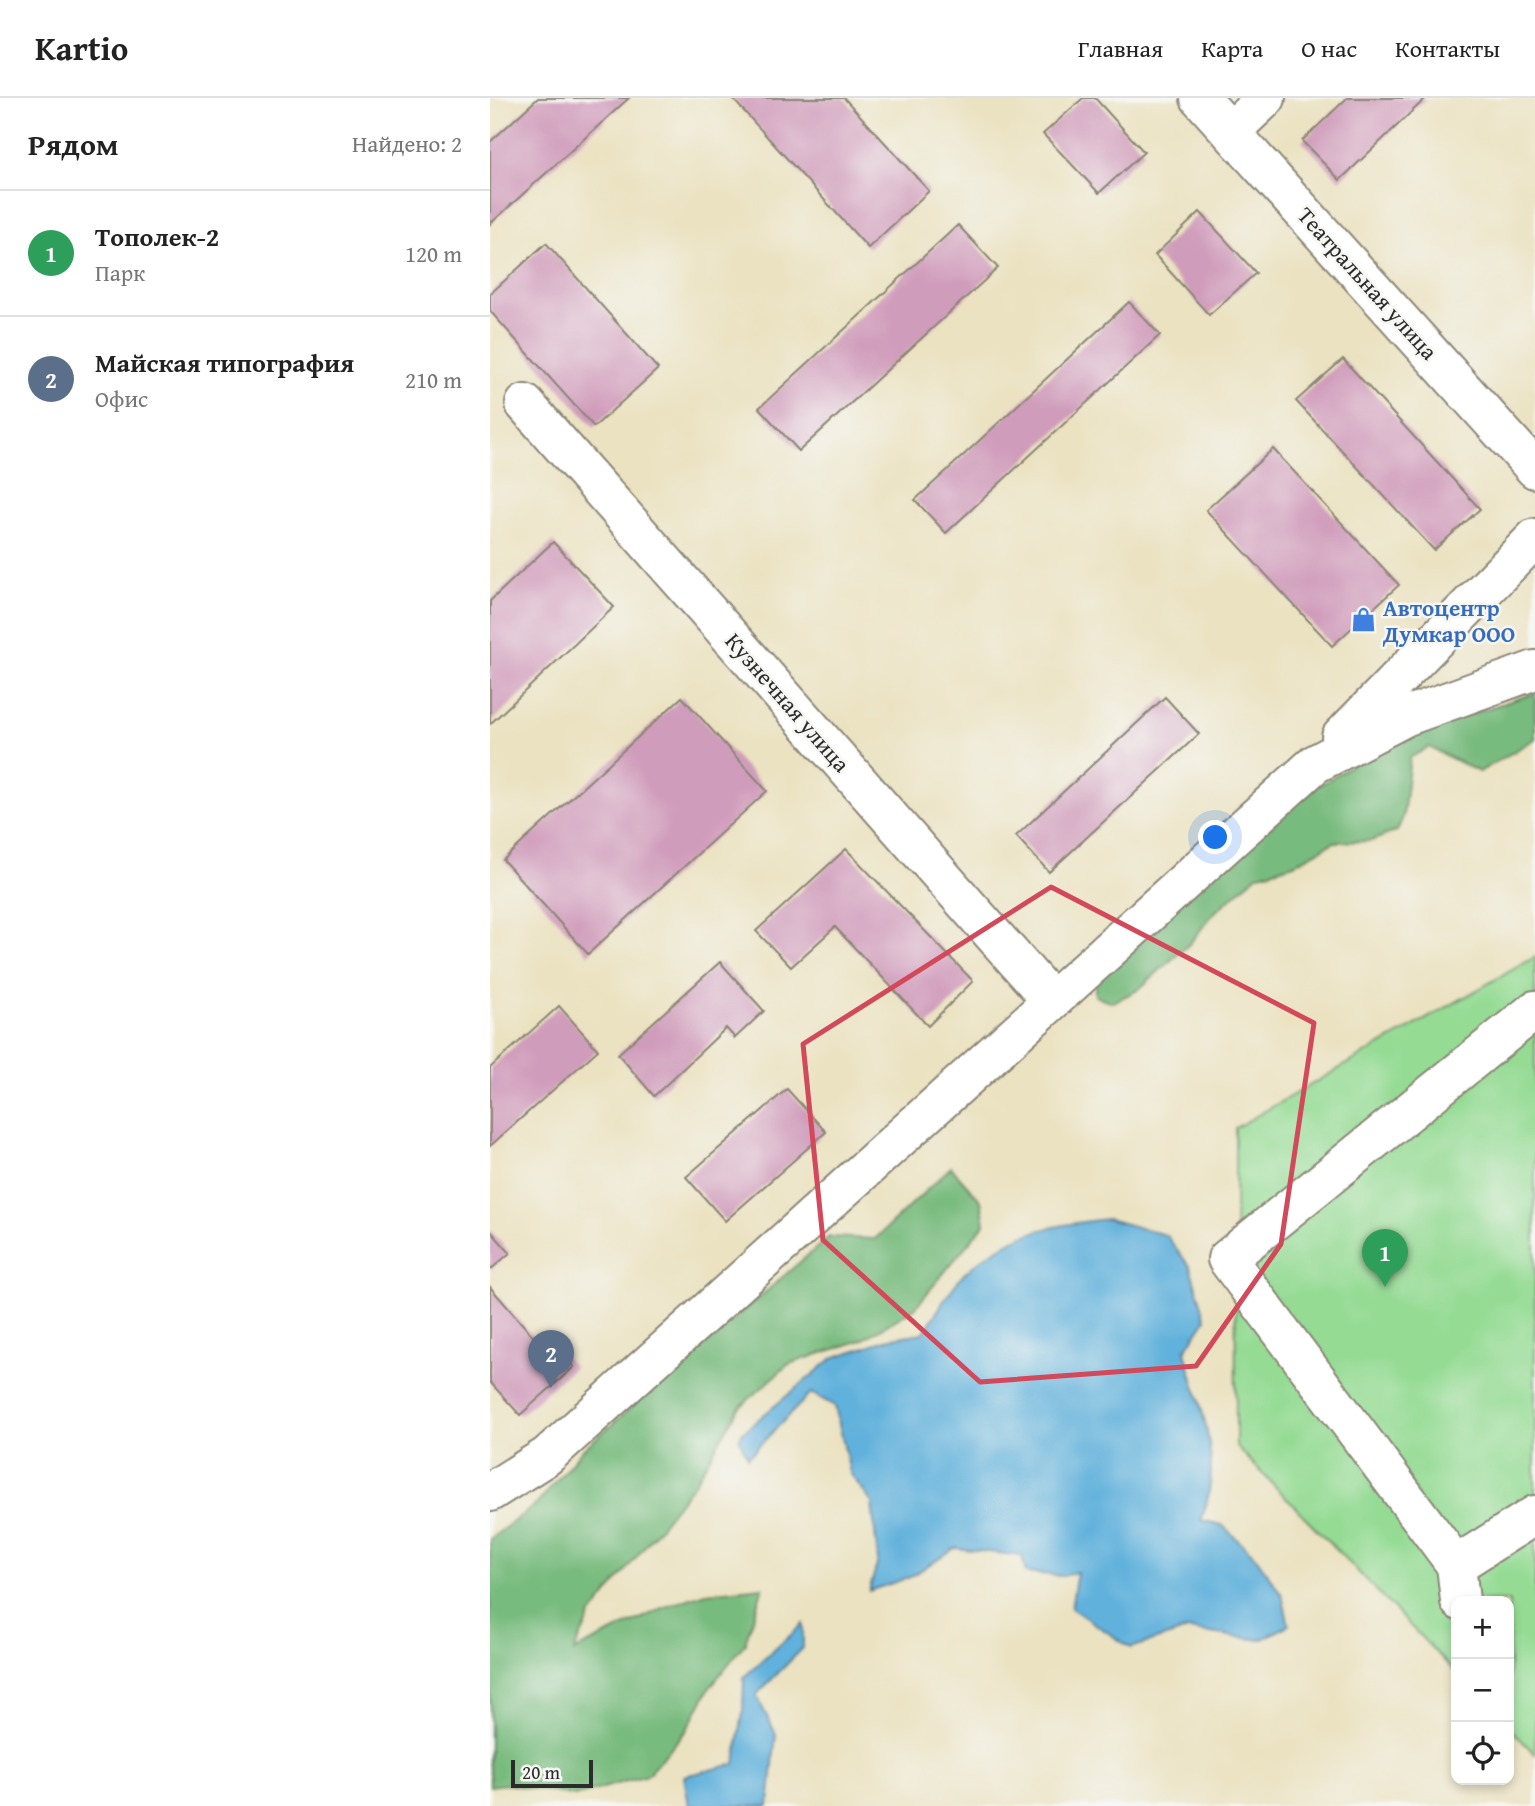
<!DOCTYPE html>
<html lang="ru">
<head>
<meta charset="utf-8">
<style>
  :root { --surface:#fff; --page:#f6f6f6; --text:#222; --muted:#767676; --line:#e0e0e0; --accent:#d1495b }
  body { margin:0; font-family:"Gentium Book Plus",serif; background:var(--page); color:var(--text) }
  .controls { position:absolute; right:21px; bottom:21px; display:grid; overflow:hidden; border-radius:14px; box-shadow:0 4px 10px #0003 }
  .controls button { width:63px; height:63px; display:grid; place-items:center; padding:0; border:0; border-bottom:2px solid var(--line); background:var(--surface); color:var(--text); font:35px sans-serif }
  .scale { position:absolute; left:21px; bottom:18px; width:82px; box-sizing:border-box; padding-left:7px; border:4px solid #2b2b2b; border-top:0; font-size:19px; line-height:24px; white-space:nowrap; color:#2b2b2b; -webkit-text-stroke:5px #f6f6f2; paint-order:stroke }
  .you { position:absolute; left:726px; top:740px; width:24px; height:24px; margin:-18px; border:5px solid #fff; border-radius:50%; background:#1a73e8; box-shadow:0 0 0 10px #1a73e833 }
  .badge { display:grid; place-items:center; width:46px; height:46px; border-radius:50%; background:var(--accent); color:#fff; font-size:23px; font-weight:700 }
  .pin { position:absolute; translate:-50% -58px; filter:drop-shadow(0 2px 4px #0008) }
  .pin::after { content:''; position:absolute; top:37px; width:24px; height:21px; background:inherit; clip-path:polygon(0 0,100% 0,50% 100%) }
  .list { margin:0; padding:0; list-style:none }
  h2 { display:flex; justify-content:space-between; align-items:center; height:91px; margin:0; padding:0 28px; font-size:30px }
  h2 small { font-size:23px; font-weight:400; color:var(--muted) }
  .list li { display:grid; grid-template-columns:46px 1fr auto; gap:21px; align-items:center; box-sizing:border-box; height:126px; padding:0 28px; border-top:2px solid var(--line) }
  .list b { display:block; font-size:26px; white-space:nowrap }
  .list p { margin:0; font-size:23px; white-space:nowrap; color:var(--muted) }
  .list em { font-size:23px; font-style:normal; color:var(--muted) }
  .icon { flex:none; width:38px; height:38px; fill:none; stroke:currentColor; stroke-width:2; stroke-linecap:round; stroke-linejoin:round }
  .map { position:relative; flex:none; width:1045px; height:1708px; overflow:hidden }
  header { display:flex; align-items:center; gap:42px; box-sizing:border-box; height:98px; padding:0 35px; background:var(--surface); border-bottom:2px solid var(--line) }
  header strong { font-size:33px }
  nav { display:flex; gap:38px; margin-inline-start:auto; font-size:24px }
  main { display:flex }
  aside { flex:1; background:var(--surface) }
  .map>svg:first-child { display:block }
  .green { fill:#95db94; stroke:#608360; stroke-width:2 }
  .forest { fill:#78bb7e; stroke:#527354; stroke-width:2 }
  .water { fill:#61b1dc; stroke:#466e84; stroke-width:2 }
  .building { fill:#d09cbb }
  .lines { fill:none; stroke-linecap:round; stroke-linejoin:round }
  .minor-casing { stroke:#8b8676; stroke-width:42 }
  .minor { stroke:#fff; stroke-width:38 }
  .marked { fill:none; stroke:#d1495b; stroke-width:5; stroke-linejoin:round }
  .labels { text-anchor:middle; dominant-baseline:central; stroke-width:5; stroke-linejoin:round; paint-order:stroke }
  .street-label { font-size:23px; fill:#2b2b2b; stroke:#f6f6f2 }
  .shop-label { font-size:23px; font-weight:bold; fill:#366cbe; stroke:#f6f6f2; text-anchor:start }
</style>
</head>
<body>
<header>
<strong>Kartio</strong>
<nav><a>Главная</a><a>Карта</a><a>О нас</a><a>Контакты</a></nav>
</header>
<main>
<aside>
<h2>Рядом<small>Найдено: 2</small></h2>
<ul class="list">
<li><span class="badge" style="background:#2e9e5b">1</span><div><b>Тополек-2</b><p>Парк</p></div><em>120 m</em></li>
<li><span class="badge" style="background:#5c6f8a">2</span><div><b>Майская типография</b><p>Офис</p></div><em>210 m</em></li>
</ul>
</aside>
<div class="map">
<svg width="1045" height="1708" viewBox="0 0 1045 1708">
  <rect width="100%" height="100%" fill="#f6f6f2"/>
  <filter id="ink" filterUnits="userSpaceOnUse"><feTurbulence type="fractalNoise" baseFrequency=".0143" numOctaves="2"/><feDisplacementMap in="SourceGraphic" scale="14" xChannelSelector="R" yChannelSelector="G"/><feConvolveMatrix kernelMatrix="1 2 1 2 8 2 1 2 1" color-interpolation-filters="sRGB"/></filter>
  <filter id="wash" filterUnits="userSpaceOnUse"><feTurbulence type="fractalNoise" baseFrequency=".00686" numOctaves="4" result="noise"/><feDisplacementMap in="SourceGraphic" scale="28" xChannelSelector="R" yChannelSelector="G"/><feGaussianBlur stdDeviation="1.57" result="paint"/><feColorMatrix in="noise" values="0 0 0 0 0 0 0 0 0 0 0 0 0 0 0 0 0 1.4 0 .05"/><feComposite in="paint" operator="in"/></filter>
  <g filter="url(#wash)">
    <rect width="100%" height="100%" fill="#ebe2c1"/>
    <!-- green -->
    <polygon class="green" points="1045,859 1045,1656 1019,1629 1019,1503 966,1503 966,1575 746,1348 745,1030"/>
    <!-- forest -->
    <g class="forest">
      <polygon points="1045,595 1045,641 989,674 939,649 920,660 913,719 907,733 881,743 844,744 804,766 767,777 724,815 700,845 648,892 623,904 605,898 606,873 824,691 900,642"/>
      <polygon points="461,1069 491,1103 495,1125 425,1210 372,1242 299,1266 249,1310 205,1384 101,1517 84,1553 175,1509 216,1495 273,1489 255,1545 218,1592 196,1633 157,1677 86,1698 15,1686 0,1688 0,1441 48,1405 91,1353 339,1139 385,1141"/>
    </g>
    <!-- water -->
    <g class="water">
      <path d="M618,1121L676,1137L700,1169L716,1221L695,1253C710,1310 735,1364 711,1422L732,1427L765,1458L792,1497L799,1527L771,1542L698,1532L641,1550L581,1510L587,1474L573,1478L536,1475L532,1458L465,1450L420,1479L379,1493L388,1463L382,1405L360,1375L345,1308L321,1295L258,1359L249,1341L253,1334L343,1260L401,1240L433,1235C447,1216 460,1189 477,1173C521,1134 561,1127 618,1121Z"/>
      <polygon points="313,1526 313,1550 266,1597 286,1636 279,1708 199,1708 194,1678 245,1666 253,1614 254,1579"/>
    </g>
    <g id="blocks">
      <!-- building -->
      <g class="building">
        <polygon points="48,0 139,0 0,126 0,44"/>
        <polygon points="242,0 354,0 439,93 378,150"/>
        <polygon points="593,0 605,0 654,54 609,95 553,36"/>
        <polygon points="857,0 936,0 850,82 812,43"/>
        <polygon points="710,114 766,175 719,217 665,157"/>
        <polygon points="468,127 508,170 309,353 269,310"/>
        <polygon points="56,145 168,271 104,329 0,213 0,196"/>
        <polygon points="639,204 670,237 456,435 425,402"/>
        <polygon points="853,261 990,411 944,452 806,303"/>
        <polygon points="783,351 909,487 842,548 716,412"/>
        <polygon points="63,444 124,509 0,626 0,503"/>
        <polygon points="192,599 277,693 98,856 13,762"/>
        <polygon points="675,599 709,636 559,774 526,738"/>
        <polygon points="356,751 483,883 438,928 345,829 301,869 266,833"/>
        <polygon points="230,864 274,913 245,940 236,930 164,998 128,956"/>
        <polygon points="69,908 108,952 0,1048 0,970"/>
        <polygon points="297,991 336,1034 235,1123 196,1079"/>
        <polygon points="0,1132 20,1155 0,1172"/>
        <polygon points="0,1189 49,1245 57,1238 84,1269 30,1317 0,1284"/>
      </g>
    </g>
  </g>
  <g filter="url(#ink)">
    <use href="#blocks" fill-opacity="0" stroke="#8b8676" stroke-width="2"/>
    <g class="lines">
      <defs>
        <g id="minor">
          <polyline points="710,0 1045,371"/>
          <polyline points="742,32 776,0"/>
          <polyline points="35,306 561,902"/>
          <polyline points="851,639 1045,440"/>
          <polyline points="0,1394 57,1358 825,666 917,618 1045,572"/>
          <polyline points="966,1467 737,1161 1045,912"/>
          <polyline points="970,1503 966,1467 1045,1417"/>
        </g>
      </defs>
      <!-- minor casing -->
      <use href="#minor" class="minor-casing"/>
      <!-- minor -->
      <use href="#minor" class="minor"/>
    </g>
  </g>
  <!-- marked area -->
  <path class="marked" d="M561,789L824,925L791,1146L706,1268L490,1284L333,1142L313,946Z"/>
  <!-- icons -->
  <defs>
    <symbol id="shop-bare" viewBox="-9 -9 18 18"><path d="M-5-2.5h2.3a2.7 3.5 0 0 1 5.4 0H5L5.5 6h-11ZM-1.5-2.5h3a1.5 2.3 0 0 0-3 0Z" fill="#3f7fe0" stroke="#f6f6f2" stroke-width="2.5" paint-order="stroke"/></symbol>
  </defs>
  <g fill-rule="evenodd">
    <use href="#shop-bare" x="856" y="504" width="35" height="35"/>
  </g>
  <g class="labels">
    <!-- street labels -->
    <g class="street-label">
      <text transform="translate(878 185) rotate(48)">Театральная улица</text>
      <text transform="translate(298 604) rotate(49)">Кузнечная улица</text>
    </g>
    <!-- shop labels -->
    <g class="shop-label">
      <text x="893" y="509">Автоцентр<tspan x="893" dy="26">Думкар ООО</tspan></text>
    </g>
  </g>
</svg>
<div class="controls">
<button>+</button>
<button>−</button>
<button><svg class="icon" aria-label="locate" viewBox="0 0 24 24"><circle cx="12" cy="12" r="6"/><path d="M12 2v4M12 18v4M2 12h4M18 12h4"/></svg></button>
</div>
<div class="scale">20 m</div>
<div class="you"></div>
<div class="pin badge" style="left:895px;top:1189px;background:#2e9e5b">1</div>
<div class="pin badge" style="left:61px;top:1290px;background:#5c6f8a">2</div>
</div>
</main>
</body>
</html>
